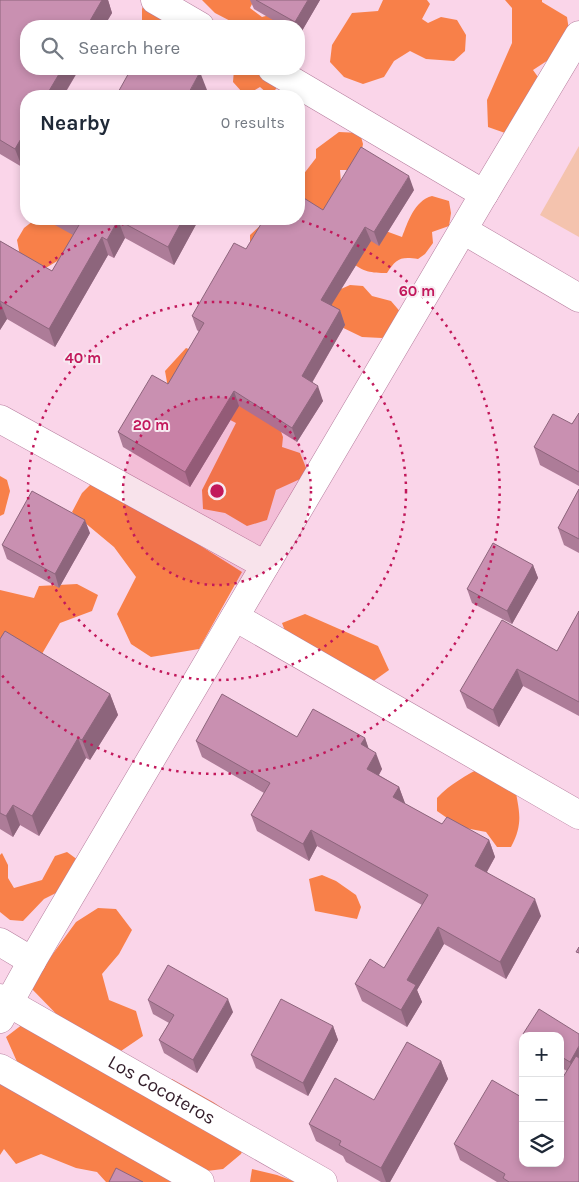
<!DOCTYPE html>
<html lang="en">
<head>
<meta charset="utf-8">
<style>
  :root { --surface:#fff; --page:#f2f2f3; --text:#1f2937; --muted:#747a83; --line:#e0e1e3 }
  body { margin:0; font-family:Karla,sans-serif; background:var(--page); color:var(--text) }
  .controls { position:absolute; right:15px; bottom:15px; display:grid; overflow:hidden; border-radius:10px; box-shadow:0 2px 8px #0003 }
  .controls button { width:45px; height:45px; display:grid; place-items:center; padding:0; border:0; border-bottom:1px solid var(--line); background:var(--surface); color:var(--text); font:25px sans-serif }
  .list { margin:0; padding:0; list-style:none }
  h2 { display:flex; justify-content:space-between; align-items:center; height:65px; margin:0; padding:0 20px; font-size:21px }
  h2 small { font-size:16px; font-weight:400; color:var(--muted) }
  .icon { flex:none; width:28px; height:28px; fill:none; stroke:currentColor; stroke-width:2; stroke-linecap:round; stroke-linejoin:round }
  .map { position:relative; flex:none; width:579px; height:1182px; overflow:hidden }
  .search { position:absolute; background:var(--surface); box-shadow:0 2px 8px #0003; left:20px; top:20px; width:285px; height:55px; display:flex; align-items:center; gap:12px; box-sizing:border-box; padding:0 18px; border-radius:20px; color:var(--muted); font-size:19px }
  .panel { position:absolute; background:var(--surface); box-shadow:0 2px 8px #0003; left:20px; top:90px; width:285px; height:135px; border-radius:20px }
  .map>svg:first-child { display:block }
  .green { fill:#f4c3ae }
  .forest { fill:#f88049 }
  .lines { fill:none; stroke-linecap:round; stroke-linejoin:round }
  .minor-casing { stroke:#b57d9d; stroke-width:29 }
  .minor { stroke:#fff; stroke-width:28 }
  .wall { fill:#ad7c98 }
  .shaded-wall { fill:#8d657c }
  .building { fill:#c990b1; stroke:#8d657c }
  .ring { fill:none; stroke:#c2185b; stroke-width:2.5; stroke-dasharray:2.5 5 }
  .labels { text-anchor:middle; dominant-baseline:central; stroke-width:4; stroke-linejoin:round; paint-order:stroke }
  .street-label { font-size:19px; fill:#331d2a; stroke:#f7eaf1 }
  .centre { fill:#c2185b; stroke:#f7eaf1; stroke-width:2.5 }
  .ring-label { font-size:15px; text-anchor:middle; font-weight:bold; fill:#c2185b; stroke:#f7eaf1; stroke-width:4; stroke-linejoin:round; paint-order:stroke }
</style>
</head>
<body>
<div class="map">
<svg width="579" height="1182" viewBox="0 0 579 1182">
  <rect width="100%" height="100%" fill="#fad5e9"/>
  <!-- green -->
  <polygon class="green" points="579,146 579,237 540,215"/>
  <!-- forest -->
  <g class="forest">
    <polygon points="145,0 184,26 142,26 142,9"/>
    <polygon points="202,0 254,0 250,8 262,17 281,12 297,26 240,26 215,13"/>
    <polygon points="383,0 427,0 430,4 422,19 428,23 441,17 457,20 466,35 465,51 454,61 426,59 410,51 394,61 384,77 363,84 344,77 330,62 332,45 352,13 378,11"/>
    <polygon points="505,0 542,0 542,2 567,17 570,37 559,53 533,70 543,84 511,135 488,127 487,100 512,43 512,8"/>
    <polygon points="234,69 280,69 282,80 273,93 268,94 260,87 253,91 242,92 233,82"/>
    <polygon points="339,132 360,133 363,144 358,170 340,170 342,196 328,212 311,211 299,197 299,180 316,158 316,149"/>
    <path d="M432,196L449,201L451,213L449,226L432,232L433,243L425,254L418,259C400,256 396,259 387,273C371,273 363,272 350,261L367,230H383L402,237C408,222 414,201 432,196Z"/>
    <polygon points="46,219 80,219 77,242 59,260 39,272 20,256 17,240 24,228 33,221"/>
    <polygon points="261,225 341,289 350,285 363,286 372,296 391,301 403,315 398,329 382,338 362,337 333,323 250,252 250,235"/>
    <polygon points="186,348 204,355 279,426 283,437 282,447 300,453 309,475 276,490 267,520 247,526 225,513 203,509 202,490 236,423 168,388 165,371"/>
    <polygon points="0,476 7,480 10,491 4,514 0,516"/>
    <polygon points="92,483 193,541 242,572 199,649 151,657 131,644 117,614 136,577 114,547 72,512 82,493"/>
    <polygon points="77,584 98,595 92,611 60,623 32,671 0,679 0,590 34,598 39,586"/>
    <polygon points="305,614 378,646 389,670 368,685 291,647 282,623"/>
    <path d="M483,766L514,781C518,809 525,821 511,847H497L486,832L460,827L437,811V798C451,783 466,776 483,766Z"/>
    <polygon points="67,852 78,860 58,892 44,899 23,921 10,920 0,912 0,855 2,853 8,865 8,878 14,888 42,880 55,856"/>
    <polygon points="322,875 336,881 356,895 361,907 357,919 315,911 309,879"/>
    <polygon points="98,908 116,909 132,930 119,954 102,974 109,1000 136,1011 143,1036 121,1051 95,1043 70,1028 31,988 44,966 76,922"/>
    <polygon points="23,1024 134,1080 172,1079 213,1102 239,1119 246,1142 241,1154 223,1169 207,1171 206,1182 106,1182 97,1172 76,1168 41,1154 16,1164 4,1149 0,1155 0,1073 18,1064 6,1037"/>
    <polygon points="252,1169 277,1175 296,1182 250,1182"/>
  </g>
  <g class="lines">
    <defs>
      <g id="minor">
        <polyline points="155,0 200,26"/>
        <polyline points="272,69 484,194 579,35"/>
        <polyline points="463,230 579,298"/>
        <polyline points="0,419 265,565"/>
        <polyline points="235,617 579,815"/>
        <polyline points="0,942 32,961"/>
        <path id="s1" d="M0,998L323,1182"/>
        <polyline points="0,1019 32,961 484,194"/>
        <polyline points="0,1068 200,1182"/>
      </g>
    </defs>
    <!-- minor casing -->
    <use href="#minor" class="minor-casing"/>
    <!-- minor -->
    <use href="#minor" class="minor"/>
  </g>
  <!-- wall -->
  <g class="wall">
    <polygon points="0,0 108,0 112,13 22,167 0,154"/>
    <polygon points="250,0 320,0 299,36 299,26 283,26 254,9"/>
    <polygon points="414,190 379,246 371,241 331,305 340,310 345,325 312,383 323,401 297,442 239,406 190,487 123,447 118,432 168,384 199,332 197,330 192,316 246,249 323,210"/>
    <polygon points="51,219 199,219 174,265 125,238 114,258 108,255 55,347 7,319 0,330 0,241 52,271 73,235 53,224"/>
    <polygon points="579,413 579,486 540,465 534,447 572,424"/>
    <polygon points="579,489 579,553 564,545 558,528"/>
    <polygon points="90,533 59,588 7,559 2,545"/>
    <polygon points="533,565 538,578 512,624 472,603 467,589"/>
    <polygon points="579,611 579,716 523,686 499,727 467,708 460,691 557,651"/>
    <polygon points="0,639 110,694 118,715 90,760 86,758 39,836 20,825 13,837 0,829"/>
    <polygon points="297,737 365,738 368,748 382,769 379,775 399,787 405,804 442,824 489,840 495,857 487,872 541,916 506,979 444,944 417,990 422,1002 407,1027 362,1001 355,984 384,968 422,905 317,846 309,861 257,831 251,815 264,793 202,757 196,741"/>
    <polygon points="148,1000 233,1012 197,1073 164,1053 159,1040 169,1023 153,1014"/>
    <polygon points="333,1026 338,1040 308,1096 256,1068 251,1055"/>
    <polygon points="523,1034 579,1034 579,1182 497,1182 460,1160 454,1144 523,1163 567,1071 560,1067 560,1036 524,1036"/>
    <polygon points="441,1061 448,1079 390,1182 381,1182 346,1162 343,1156 316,1141 309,1124 374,1100"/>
  </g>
  <!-- shaded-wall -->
  <g class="shaded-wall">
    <polygon points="102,0 108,0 112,13 104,26 87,26"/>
    <polygon points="308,0 320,0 299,36 299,26 296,26 295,22"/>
    <polygon points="62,69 79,69 63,96 46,96"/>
    <polygon points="200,72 207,90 203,96 187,96"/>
    <polygon points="26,130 26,160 22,167 15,149"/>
    <polygon points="409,176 414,190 379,246 374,232"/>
    <polygon points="183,219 199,219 174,265 168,247"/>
    <polygon points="118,220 125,238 114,258 107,240"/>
    <polygon points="365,227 371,241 326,314 321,300"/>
    <polygon points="102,237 108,255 55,347 49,329"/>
    <polygon points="0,301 7,319 0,330"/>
    <polygon points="340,310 345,325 307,391 302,376"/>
    <polygon points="318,386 323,401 297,442 292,428"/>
    <polygon points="234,391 239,406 190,487 185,472"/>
    <polygon points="85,520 90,533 59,588 55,574"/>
    <polygon points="533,565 538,578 512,624 507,611"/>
    <polygon points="517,669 523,686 499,727 493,710"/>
    <polygon points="110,694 118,715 90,760 82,740"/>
    <polygon points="78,738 86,758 39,836 32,816"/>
    <polygon points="365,738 371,755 361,744"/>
    <polygon points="376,753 382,769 373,785 367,769"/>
    <polygon points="399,787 405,803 399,814 393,797"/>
    <polygon points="13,805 20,825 13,837 6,816"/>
    <polygon points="311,830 317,846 309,861 303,844"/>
    <polygon points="489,840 495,857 481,882 475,866"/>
    <polygon points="535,899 541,916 506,979 500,962"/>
    <polygon points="438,927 444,944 417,990 422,1002 407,1027 401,1010 407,980"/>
    <polygon points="228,999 233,1012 197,1073 193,1060"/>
    <polygon points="333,1026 338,1040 308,1096 303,1083"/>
    <polygon points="579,1046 579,1068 574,1075 570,1062"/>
    <polygon points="441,1061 448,1079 390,1182 386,1182 381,1168"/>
  </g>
  <!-- building -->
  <g class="building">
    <polygon points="0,0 102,0 87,26 26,26 26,69 62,69 46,96 26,96 26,130 15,149 0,140"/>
    <polygon points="256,0 308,0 295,22"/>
    <polygon points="131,69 194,69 200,72 187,96 116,96"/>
    <polygon points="361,147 409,176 374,232 365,227 321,300 340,310 302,376 318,386 292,428 234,391 185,472 118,432 152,375 168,384 204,323 192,316 234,243 246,249 264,219 299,219 299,195 323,210"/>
    <polygon points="69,219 183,219 168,247 118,220 107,240 102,237 49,329 0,301 0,241 52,271 79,225"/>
    <polygon points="579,413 579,472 534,447 553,414 572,424"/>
    <polygon points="579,489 579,539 558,528"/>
    <polygon points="32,491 85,520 55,574 2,545"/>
    <polygon points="493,543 533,565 507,611 467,589"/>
    <polygon points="579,611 579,702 517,669 493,710 460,691 502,620 557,651"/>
    <polygon points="5,631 110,694 82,740 78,738 32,816 13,805 6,816 0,813 0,639"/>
    <polygon points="222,694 297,737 313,709 365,738 361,744 376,753 367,769 399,787 393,797 442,824 447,817 489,840 475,866 535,899 500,962 438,927 407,980 416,985 401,1010 355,984 370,959 384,968 428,895 311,830 303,844 251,815 270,783 196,741"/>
    <polygon points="579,947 579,953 576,952"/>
    <polygon points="168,965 228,999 193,1060 159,1040 174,1015 148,1000"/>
    <polygon points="281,999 333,1026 303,1083 251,1055"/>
    <polygon points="539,1009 579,1034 579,1046 570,1062 560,1056 560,1036 526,1036 523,1034"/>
    <polygon points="407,1042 441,1061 381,1168 339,1145 341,1141 309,1124 335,1078 374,1100"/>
    <polygon points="576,1056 579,1058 579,1182 509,1182 503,1178 505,1174 454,1144 492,1080 523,1098 523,1163 560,1163 560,1082"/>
    <polygon points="116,1168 143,1182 109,1182"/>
  </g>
  <!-- distance rings -->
  <circle cx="217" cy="491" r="94" fill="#c2185b" fill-opacity=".12"/>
  <g class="ring">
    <circle cx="217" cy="491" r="94"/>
    <circle cx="217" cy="491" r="189"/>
    <path d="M0 309A283 283 0 0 1 139 219M295 219A283 283 0 1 1 0 673"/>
  </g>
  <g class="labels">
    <!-- street labels -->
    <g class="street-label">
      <text stroke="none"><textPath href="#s1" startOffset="186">Los Cocoteros</textPath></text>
    </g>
  </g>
  <circle cx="217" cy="491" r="8" class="centre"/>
  <g class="ring-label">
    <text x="417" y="296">60 m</text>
    <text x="83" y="363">40 m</text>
    <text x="151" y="430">20 m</text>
  </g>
</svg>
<div class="controls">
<button>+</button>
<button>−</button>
<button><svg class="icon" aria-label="layers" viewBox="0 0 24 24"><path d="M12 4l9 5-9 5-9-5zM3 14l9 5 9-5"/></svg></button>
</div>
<div class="search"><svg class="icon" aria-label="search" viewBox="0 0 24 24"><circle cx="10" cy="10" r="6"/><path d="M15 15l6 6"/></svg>Search here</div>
<section class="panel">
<h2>Nearby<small>0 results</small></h2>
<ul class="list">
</ul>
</section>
</div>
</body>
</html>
